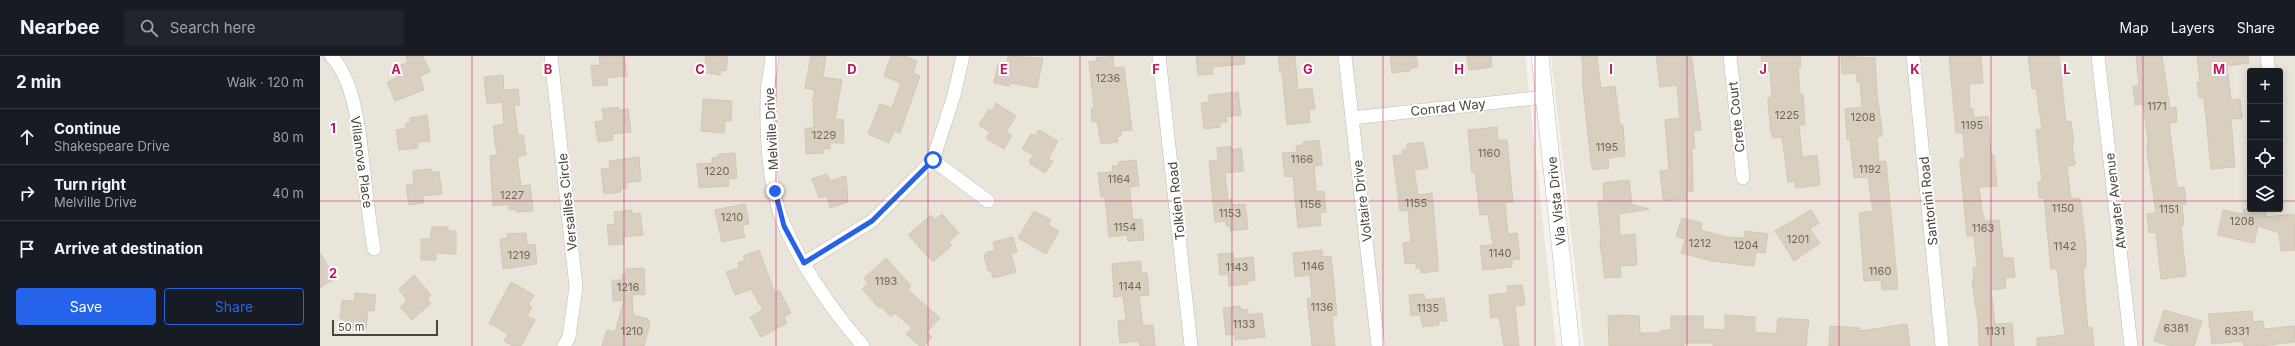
<!DOCTYPE html>
<html lang="en">
<head>
<meta charset="utf-8">
<style>
  :root { --surface:#171b24; --page:#20242c; --text:#f1f3f6; --muted:#9ea1a6; --line:#363941; --accent:#2563eb }
  body { margin:0; font-family:Inter,sans-serif; background:var(--page); color:var(--text) }
  .controls { position:absolute; right:12px; top:12px; display:grid; overflow:hidden; border-radius:4px; box-shadow:0 2px 10px #0003 }
  .controls button { width:36px; height:36px; display:grid; place-items:center; padding:0; border:0; border-bottom:1px solid var(--line); background:var(--surface); color:var(--text); font:20px sans-serif }
  .scale { position:absolute; left:12px; bottom:10px; width:106px; box-sizing:border-box; padding-left:4px; border:2px solid #4b4439; border-top:0; font-size:11px; line-height:14px; white-space:nowrap; color:#4b4439; -webkit-text-stroke:3px #fff; paint-order:stroke }
  .stop { position:absolute; width:12px; height:12px; margin:-9px; border:3px solid #2563eb; border-radius:50%; background:#fff }
  .stop.end { background:#2563eb; border-color:#fff; box-shadow:0 1px 4px #0008 }
  .list { margin:0; padding:0; list-style:none }
  h2 { display:flex; justify-content:space-between; align-items:center; height:52px; margin:0; padding:0 16px; font-size:17px }
  h2 small { font-size:13px; font-weight:400; color:var(--muted) }
  .list li { display:grid; grid-template-columns:26px 1fr auto; gap:12px; align-items:center; box-sizing:border-box; height:56px; padding:0 16px; border-top:1px solid var(--line) }
  .list b { display:block; font-size:15px; white-space:nowrap }
  .list p { margin:0; font-size:13px; white-space:nowrap; color:var(--muted) }
  .list em { font-size:13px; font-style:normal; color:var(--muted) }
  .actions { display:flex; gap:8px; padding:12px 16px }
  .actions a { flex:1; padding:9px 0; border:1px solid var(--accent); border-radius:4px; text-align:center; font-size:14px; color:var(--accent) }
  .actions .main { background:var(--accent); color:#fff }
  .icon { flex:none; width:22px; height:22px; fill:none; stroke:currentColor; stroke-width:2; stroke-linecap:round; stroke-linejoin:round }
  .map { position:relative; flex:none; width:1975px; height:290px; overflow:hidden }
  header { display:flex; align-items:center; gap:24px; box-sizing:border-box; height:56px; padding:0 20px; background:var(--surface); border-bottom:1px solid var(--line) }
  header strong { font-size:19px }
  nav { display:flex; gap:22px; margin-inline-start:auto; font-size:14px }
  .search { width:280px; height:36px; background:var(--page); display:flex; align-items:center; gap:10px; box-sizing:border-box; padding:0 14px; border-radius:4px; color:var(--muted); font-size:15px }
  main { display:flex }
  aside { flex:1; background:var(--surface) }
  .map>svg:first-child { display:block }
  .residential { fill:#eae5da; fill-rule:evenodd }
  .building { fill:#d8cfc1; stroke:#d3c7b4 }
  .lines { fill:none; stroke-linecap:round; stroke-linejoin:round }
  .minor-casing { stroke:#c2bbae; stroke-width:14 }
  .tertiary-casing { stroke:#c2bbae; stroke-width:18 }
  .minor { stroke:#fff; stroke-width:13 }
  .tertiary { stroke:#fff; stroke-width:17 }
  .route { stroke:#2563eb; stroke-width:5 }
  .grid { fill:none; stroke:#c2185b; stroke-width:1; stroke-opacity:0.55 }
  .labels { text-anchor:middle; dominant-baseline:central; stroke-width:4; stroke-linejoin:round; paint-order:stroke }
  .number-label { font-size:11px; fill:#6e675b }
  .street-label { font-size:13px; fill:#4b4439; stroke:#fff }
  .grid-label { font-size:13px; text-anchor:middle; font-weight:bold; fill:#c2185b; stroke:#fff; stroke-width:4; stroke-linejoin:round; paint-order:stroke }
</style>
</head>
<body>
<header>
<strong>Nearbee</strong>
<div class="search"><svg class="icon" aria-label="search" viewBox="0 0 24 24"><circle cx="10" cy="10" r="6"/><path d="M15 15l6 6"/></svg>Search here</div>
<nav><a>Map</a><a>Layers</a><a>Share</a></nav>
</header>
<main>
<aside>
<h2>2 min<small>Walk · 120 m</small></h2>
<ul class="list">
<li><svg class="icon" aria-label="ahead" viewBox="0 0 24 24"><path d="M12 20V5M6 11l6-6 6 6"/></svg><div><b>Continue</b><p>Shakespeare Drive</p></div><em>80 m</em></li>
<li><svg class="icon" aria-label="right" viewBox="0 0 24 24"><path d="M7 20v-9h11M14 6l5 5-5 5"/></svg><div><b>Turn right</b><p>Melville Drive</p></div><em>40 m</em></li>
<li><svg class="icon" aria-label="arrive" viewBox="0 0 24 24"><path d="M6 21V4h12l-3 4 3 4H6"/></svg><div><b>Arrive at destination</b></div></li>
</ul>
<div class="actions"><a class="main">Save</a><a>Share</a></div>
</aside>
<div class="map">
<svg width="1975" height="290" viewBox="0 0 1975 290">
  <rect width="100%" height="100%" fill="#f6f3ec"/>
  <!-- residential -->
  <g class="residential">
    <polygon points="0,0 1205,0 1236,290 0,290"/>
    <path d="M1231,0H1975V290H1264ZM1930,15H1960V153H1930Z"/>
  </g>
  <!-- building -->
  <g class="building">
    <polygon points="86,0 103,0 110,16 100,20 104,34 75,45 67,26 78,21 76,16 79,15 77,11 88,6"/>
    <polygon points="279,0 304,0 307,20 287,22 288,29 273,30 271,10 280,9"/>
    <polygon points="386,0 408,0 406,15 401,14 400,19 383,16"/>
    <polygon points="491,0 506,0 503,21 522,24 515,64 523,63 524,87 510,87 510,93 503,93 503,97 486,98 485,72 494,72 493,44 495,34 485,32"/>
    <polygon points="571,0 585,0 597,5 593,17 600,20 580,77 574,75 569,87 548,78 560,48 572,52 581,27 564,20"/>
    <polygon points="688,0 723,2 717,32 690,27 689,30 674,27 678,7 687,8"/>
    <polygon points="793,0 794,12 804,11 812,74 801,75 801,80 797,81 798,86 781,88 777,65 772,66 771,52 774,52 769,6 777,5 776,2"/>
    <polygon points="876,0 924,0 925,8 892,11 893,18 878,19"/>
    <polygon points="958,0 975,0 978,34 992,32 995,53 989,53 990,66 967,69 962,16 960,16"/>
    <polygon points="1070,0 1096,0 1098,11 1090,12 1090,15 1072,17"/>
    <polygon points="1147,0 1171,0 1172,11 1149,14"/>
    <polygon points="1262,0 1277,0 1281,32 1295,30 1300,69 1303,69 1305,100 1288,102 1289,112 1273,114 1271,107 1263,31"/>
    <polygon points="1336,0 1370,0 1372,3 1381,74 1373,75 1375,92 1372,93 1373,135 1367,136 1367,143 1343,144 1340,115 1349,114 1345,64 1360,62 1359,53 1357,29 1340,31"/>
    <polygon points="1441,0 1480,0 1481,11 1478,11 1480,38 1483,38 1485,69 1479,69 1482,101 1497,99 1500,129 1476,132 1475,125 1468,126 1462,81 1453,82 1451,76 1448,48 1448,42 1452,41 1450,15 1443,16"/>
    <polygon points="1521,0 1555,2 1557,39 1562,73 1562,80 1557,81 1559,106 1566,105 1578,233 1562,234 1561,224 1544,225 1539,157 1553,155 1548,121 1534,122 1530,83 1527,84 1525,53 1542,51 1540,26 1537,26 1536,17 1522,18"/>
    <polygon points="1629,0 1661,0 1663,27 1649,28 1650,53 1653,52 1654,62 1668,60 1671,99 1674,99 1677,130 1659,131 1662,155 1665,165 1679,164 1683,202 1693,202 1695,221 1685,222 1686,232 1671,234 1675,268 1692,267 1694,290 1659,290 1658,266 1652,224 1654,224 1653,212 1657,211 1654,180 1647,180 1640,109 1640,103 1645,102 1643,77 1636,77"/>
    <polygon points="1708,0 1739,0 1746,66 1751,65 1754,87 1752,87 1755,109 1747,110 1751,143 1760,142 1766,190 1766,212 1763,212 1766,252 1768,272 1772,271 1774,290 1717,290 1717,282 1745,279 1737,213 1731,213 1724,142 1719,142 1718,126 1722,125 1716,74 1722,73 1716,32 1712,33"/>
    <polygon points="1816,0 1842,0 1850,52 1856,51 1857,66 1849,67 1857,132 1864,131 1866,148 1862,148 1864,169 1861,169 1866,220 1841,223 1836,176 1829,177 1827,158 1836,157 1827,95 1828,84 1823,48 1815,49 1813,30 1819,29"/>
    <polygon points="1877,0 1928,0 1929,7 1907,10 1911,44 1920,43 1922,62 1911,63 1915,111 1891,113 1884,42 1879,42 1877,26 1880,26"/>
    <polygon points="183,19 184,34 198,33 200,49 194,49 198,79 203,79 206,99 197,101 201,130 210,129 213,155 196,156 196,153 189,154 188,148 173,150 170,100 177,99 173,70 184,68 182,46 167,48 164,21"/>
    <polygon points="918,36 921,59 906,61 907,66 900,67 900,71 884,73 881,47 889,46 889,39"/>
    <polygon points="383,43 412,45 411,65 405,65 404,77 381,75"/>
    <polygon points="676,47 696,60 686,76 692,79 684,93 666,82 670,76 659,69 669,53 672,55"/>
    <polygon points="298,51 299,54 308,53 311,76 292,78 293,84 278,86 275,66 284,65 282,53"/>
    <polygon points="107,59 110,85 97,86 98,92 79,94 76,74 86,72 86,67 90,67 90,62"/>
    <polygon points="1177,71 1178,84 1187,84 1193,146 1185,147 1188,178 1197,177 1200,203 1192,204 1192,211 1163,214 1160,190 1173,189 1168,158 1160,159 1155,116 1152,117 1148,74"/>
    <polygon points="719,74 738,85 728,103 733,105 725,117 709,107 713,99 702,93 711,78 715,80"/>
    <polygon points="999,84 1002,109 994,111 996,136 1004,135 1006,156 1000,157 1001,169 978,172 973,120 965,121 962,97 977,96 976,90 983,89 983,86"/>
    <polygon points="1103,86 1108,110 1107,112 1094,114 1098,139 1112,137 1118,206 1118,215 1101,217 1100,212 1096,212 1096,207 1085,208 1083,187 1091,186 1088,154 1080,155 1073,100 1083,99 1082,94 1087,93 1087,88"/>
    <polygon points="911,90 911,94 921,92 924,115 905,117 908,144 911,143 912,149 925,148 928,173 910,175 910,170 906,170 906,165 895,166 889,105 898,104 897,92"/>
    <polygon points="415,97 417,122 408,123 409,130 379,132 377,108 392,107 392,102 399,101 399,98"/>
    <polygon points="319,101 321,125 306,127 307,132 300,133 301,136 284,138 281,113 290,112 289,105"/>
    <polygon points="816,104 819,130 810,131 810,138 813,164 822,163 824,184 808,185 807,179 789,181 785,141 781,141 778,117 793,116 792,110 799,110 798,106"/>
    <polygon points="111,113 112,116 119,116 122,138 103,140 104,147 89,149 86,129 94,128 93,115"/>
    <polygon points="507,118 510,125 526,120 528,146 510,152 507,140 499,142 492,123"/>
    <polygon points="1309,124 1312,148 1310,148 1329,153 1299,158 1300,180 1315,178 1317,209 1300,210 1301,221 1285,222 1280,188 1281,182 1278,146 1284,145 1283,127"/>
    <polygon points="425,148 429,168 422,169 425,181 402,186 395,154"/>
    <polygon points="1924,153 1947,153 1945,161 1974,158 1975,194 1961,195 1959,177 1938,170 1934,187 1898,179 1903,154 1923,158"/>
    <polygon points="312,154 312,158 320,157 323,179 303,181 304,188 289,189 287,169 295,168 294,156"/>
    <polygon points="1491,154 1499,167 1490,173 1500,187 1474,205 1455,175"/>
    <polygon points="714,155 731,164 728,169 739,175 726,198 698,182"/>
    <polygon points="622,158 639,177 629,186 632,189 613,206 588,179 611,159 615,164"/>
    <polygon points="1362,162 1382,167 1381,174 1406,181 1424,182 1425,175 1448,178 1445,197 1436,196 1434,210 1392,205 1361,197 1365,183 1356,180"/>
    <polygon points="112,171 128,171 128,175 136,175 136,198 116,197 116,204 101,204 101,183 110,183"/>
    <polygon points="206,177 207,189 215,188 217,208 183,213 180,183 188,182 187,178"/>
    <polygon points="693,181 697,196 691,198 696,216 673,222 671,214 668,215 664,200 666,199 665,197 675,194 673,186"/>
    <polygon points="439,194 455,237 459,234 471,257 464,261 467,267 441,281 430,261 443,254 431,233 415,239 406,216 419,212 418,207 425,204 423,200"/>
    <polygon points="1002,194 1003,201 1011,200 1017,259 1012,260 1015,290 992,290 987,243 992,242 990,219 975,221 973,197"/>
    <polygon points="0,197 16,222 0,232"/>
    <polygon points="913,197 914,203 933,201 935,224 928,225 928,228 909,230 908,218 900,219 898,198"/>
    <polygon points="566,202 591,230 587,233 620,262 607,276 612,281 604,290 600,290 586,278 592,272 575,257 571,261 561,251 559,252 542,233 548,227 544,222"/>
    <polygon points="820,205 822,217 827,217 829,239 819,240 823,270 833,269 835,290 820,290 819,285 800,287 798,265 806,264 803,240 794,241 792,208"/>
    <polygon points="324,212 325,238 312,239 313,259 328,263 330,268 324,290 282,290 287,274 295,276 304,244 293,245 292,224 302,224 302,219 306,218 306,213"/>
    <polygon points="94,219 111,239 107,243 111,247 92,264 80,251 87,245 79,233"/>
    <polygon points="191,226 214,239 208,249 212,251 207,260 215,264 201,290 193,290 184,285 188,278 169,267"/>
    <polygon points="1202,229 1205,249 1195,250 1199,290 1184,290 1179,261 1171,262 1169,239 1188,237 1187,230"/>
    <polygon points="35,237 56,239 54,255 48,254 46,273 23,270 24,263 20,263 22,244 34,245"/>
    <polygon points="1104,238 1105,244 1124,242 1127,265 1119,265 1119,269 1103,271 1100,259 1091,260 1089,239"/>
    <polygon points="920,250 921,254 928,253 928,259 942,257 945,281 915,284 915,278 906,279 903,252"/>
    <polygon points="1844,254 1882,265 1874,290 1852,290 1834,285"/>
    <polygon points="1932,255 1933,266 1943,265 1944,273 1975,270 1975,286 1940,290 1924,290 1923,285 1892,288 1888,258"/>
    <polygon points="1299,259 1319,260 1320,277 1341,277 1341,274 1351,274 1351,260 1383,260 1383,273 1405,274 1405,259 1435,261 1435,276 1456,278 1458,262 1489,264 1486,290 1393,290 1393,287 1364,287 1364,290 1289,290 1288,260"/>
    <polygon points="1587,268 1590,290 1509,290 1510,270 1540,272 1539,275"/>
  </g>
  <g class="lines">
    <defs>
      <g id="minor">
        <path d="M11,0C39,28 41,97 46,135C48,154 51,174 54,193"/>
        <polyline points="231,0 256,231 249,281 244,290"/>
        <path d="M452,0C451,14 447,28 447,42C446,81 449,135 465,171C484,214 512,254 543,290"/>
        <polyline points="839,0 871,290"/>
        <polyline points="1025,0 1058,290"/>
        <polyline points="1410,0 1423,122"/>
        <polyline points="1593,0 1622,290"/>
        <polyline points="1778,0 1811,290"/>
        <polyline points="1947,0 1949,15"/>
        <polyline points="1032,62 1225,41"/>
        <polyline points="613,104 668,145"/>
        <polyline points="484,207 552,165 613,104 634,39 643,0"/>
      </g>
      <polyline id="tertiary" points="1220,0 1251,290"/>
    </defs>
    <!-- minor casing -->
    <use href="#minor" class="minor-casing"/>
    <!-- tertiary casing -->
    <use href="#tertiary" class="tertiary-casing"/>
    <!-- minor -->
    <use href="#minor" class="minor"/>
    <!-- tertiary -->
    <use href="#tertiary" class="tertiary"/>
  </g>
  <g class="lines">
    <!-- route -->
    <polyline class="route" points="455,135 464,170 484,207 552,165 613,104"/>
  </g>
  <!-- grid -->
  <path class="grid" d="M152,0V290M304,0V290M456,0V290M608,0V290M760,0V290M912,0V290M1063,0V290M1215,0V290M1367,0V290M1519,0V290M1671,0V290M1823,0V290M0,145H1930M1960,145H1975"/>
  <g class="labels">
    <!-- number labels -->
    <g class="number-label">
      <text x="788" y="22">1236</text>
      <text x="1837" y="50">1171</text>
      <text x="1467" y="59">1225</text>
      <text x="1543" y="61">1208</text>
      <text x="1652" y="69">1195</text>
      <text x="504" y="79">1229</text>
      <text x="1287" y="91">1195</text>
      <text x="1169" y="97">1160</text>
      <text x="982" y="103">1166</text>
      <text x="1550" y="113">1192</text>
      <text x="397" y="115">1220</text>
      <text x="799" y="123">1164</text>
      <text x="192" y="139">1227</text>
      <text x="1096" y="147">1155</text>
      <text x="990" y="148">1156</text>
      <text x="1743" y="152">1150</text>
      <text x="1849" y="153">1151</text>
      <text x="910" y="157">1153</text>
      <text x="412" y="161">1210</text>
      <text x="1922" y="165">1208</text>
      <text x="805" y="171">1154</text>
      <text x="1663" y="172">1163</text>
      <text x="1478" y="183">1201</text>
      <text x="1380" y="187">1212</text>
      <text x="1426" y="189">1204</text>
      <text x="1745" y="190">1142</text>
      <text x="1180" y="197">1140</text>
      <text x="199" y="199">1219</text>
      <text x="993" y="210">1146</text>
      <text x="917" y="211">1143</text>
      <text x="1560" y="215">1160</text>
      <text x="566" y="225">1193</text>
      <text x="810" y="230">1144</text>
      <text x="308" y="231">1216</text>
      <text x="1002" y="251">1136</text>
      <text x="1108" y="252">1135</text>
      <text x="924" y="268">1133</text>
      <text x="1856" y="272">6381</text>
      <text x="312" y="275">1210</text>
      <text x="1675" y="275">1131</text>
      <text x="1917" y="275">6331</text>
    </g>
    <!-- street labels -->
    <g class="street-label">
      <text transform="translate(1128 51) rotate(-6)">Conrad Way</text>
      <text transform="translate(1416 61) rotate(-96)">Crete Court</text>
      <text transform="translate(451 73) rotate(-93)">Melville Drive</text>
      <text transform="translate(42 106) rotate(82)">Villanova Place</text>
      <text transform="translate(856 145) rotate(-96)">Tolkien Road</text>
      <text transform="translate(1042 145) rotate(-97)">Voltaire Drive</text>
      <text transform="translate(1236 145) rotate(-96)">Via Vista Drive</text>
      <text transform="translate(1608 145) rotate(-96)">Santorini Road</text>
      <text transform="translate(1795 145) rotate(-97)">Atwater Avenue</text>
      <text transform="translate(247 146) rotate(-96)">Versailles Circle</text>
    </g>
  </g>
  <g class="grid-label">
    <text x="76" y="18">A</text>
    <text x="228" y="18">B</text>
    <text x="380" y="18">C</text>
    <text x="532" y="18">D</text>
    <text x="684" y="18">E</text>
    <text x="836" y="18">F</text>
    <text x="988" y="18">G</text>
    <text x="1139" y="18">H</text>
    <text x="1291" y="18">I</text>
    <text x="1443" y="18">J</text>
    <text x="1595" y="18">K</text>
    <text x="1747" y="18">L</text>
    <text x="1899" y="18">M</text>
    <text x="13" y="77">1</text>
    <text x="13" y="222">2</text>
  </g>
</svg>
<div class="controls">
<button>+</button>
<button>−</button>
<button><svg class="icon" aria-label="locate" viewBox="0 0 24 24"><circle cx="12" cy="12" r="6"/><path d="M12 2v4M12 18v4M2 12h4M18 12h4"/></svg></button>
<button><svg class="icon" aria-label="layers" viewBox="0 0 24 24"><path d="M12 4l9 5-9 5-9-5zM3 14l9 5 9-5"/></svg></button>
</div>
<div class="scale">50 m</div>
<div class="stop" style="left:613px;top:104px"></div>
<div class="stop end" style="left:455px;top:135px"></div>
</div>
</main>
</body>
</html>
